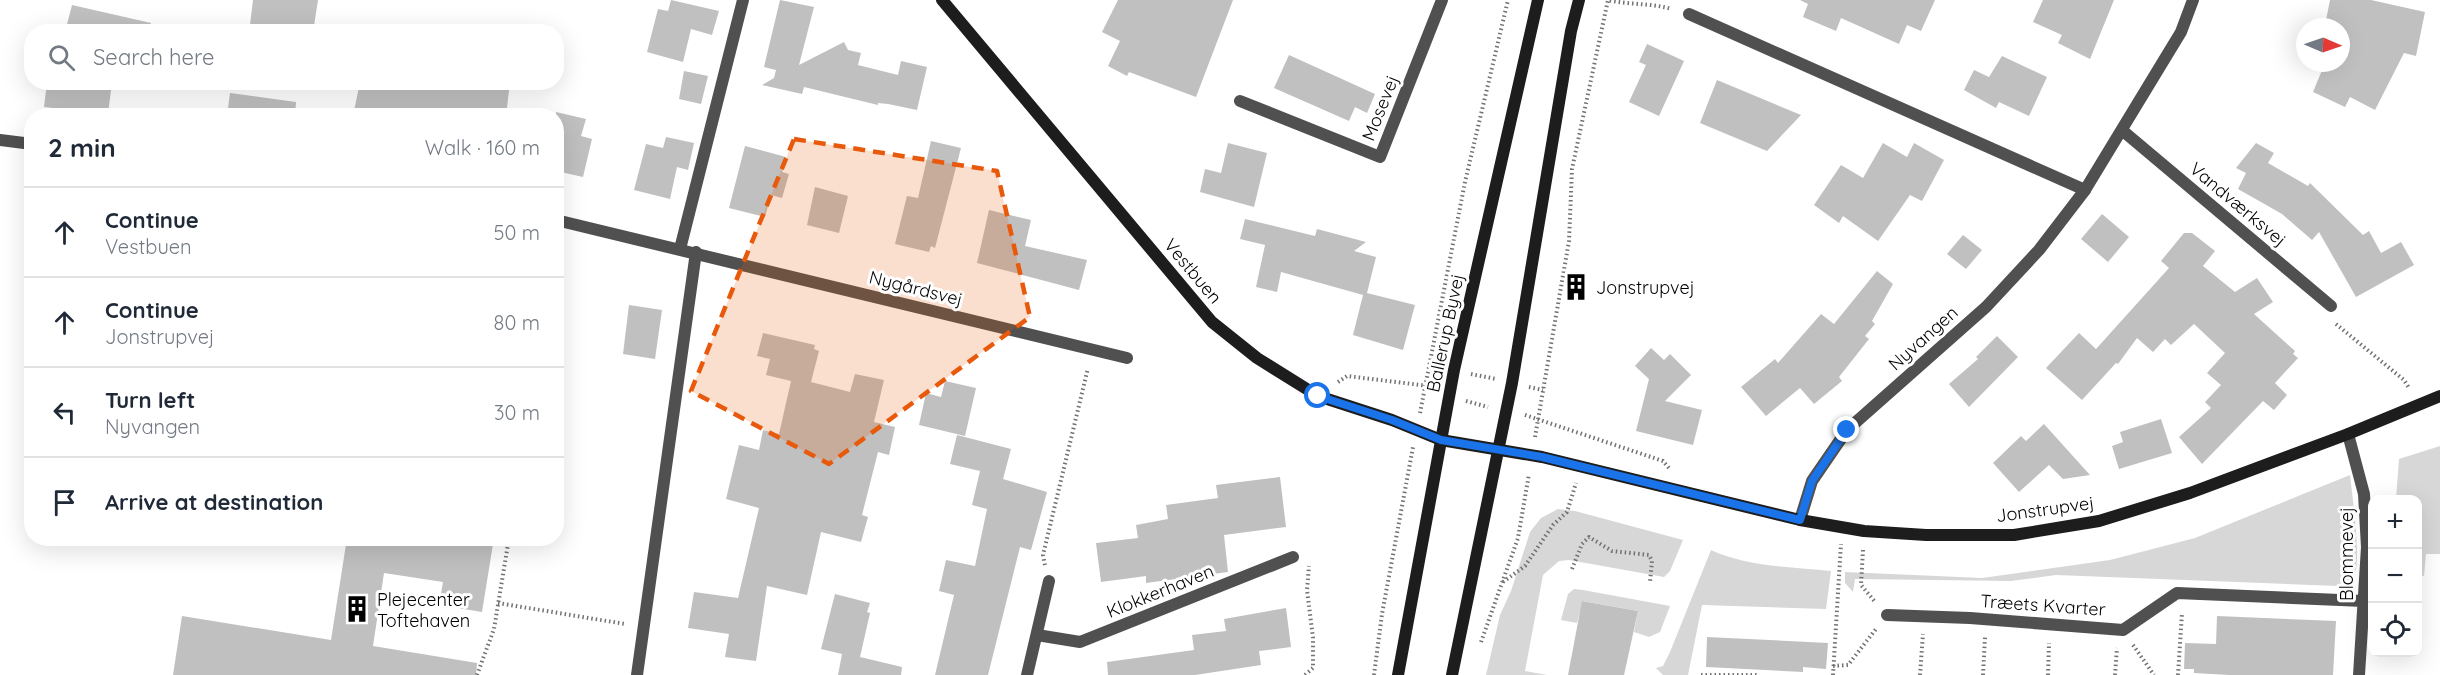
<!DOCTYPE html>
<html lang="en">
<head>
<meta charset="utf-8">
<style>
  :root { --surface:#fff; --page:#f2f2f3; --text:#1f2937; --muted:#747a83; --line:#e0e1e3 }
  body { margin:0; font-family:Quicksand,sans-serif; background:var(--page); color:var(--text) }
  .controls { position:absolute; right:18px; bottom:18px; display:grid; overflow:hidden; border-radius:12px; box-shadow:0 6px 24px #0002 }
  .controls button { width:54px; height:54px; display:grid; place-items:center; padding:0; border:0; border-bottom:2px solid var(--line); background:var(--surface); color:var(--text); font:30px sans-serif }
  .compass { position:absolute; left:2296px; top:18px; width:54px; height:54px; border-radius:50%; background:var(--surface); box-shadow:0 6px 24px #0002; rotate:92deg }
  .stop { position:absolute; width:18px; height:18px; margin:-14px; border:4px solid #1a73e8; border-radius:50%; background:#fff }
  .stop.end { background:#1a73e8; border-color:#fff; box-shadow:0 2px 6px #0008 }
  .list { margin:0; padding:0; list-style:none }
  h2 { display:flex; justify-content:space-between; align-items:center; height:78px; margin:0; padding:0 24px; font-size:26px }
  h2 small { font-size:20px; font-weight:400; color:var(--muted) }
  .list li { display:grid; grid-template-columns:39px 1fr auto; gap:18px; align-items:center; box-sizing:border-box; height:90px; padding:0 24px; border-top:2px solid var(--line) }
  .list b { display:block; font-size:22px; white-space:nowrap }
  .list p { margin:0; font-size:20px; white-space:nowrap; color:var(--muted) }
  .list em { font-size:20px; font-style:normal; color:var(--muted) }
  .icon { flex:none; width:33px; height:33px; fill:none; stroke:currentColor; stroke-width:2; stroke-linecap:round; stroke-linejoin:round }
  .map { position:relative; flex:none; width:2440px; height:675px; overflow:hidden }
  .search { position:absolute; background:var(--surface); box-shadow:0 6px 24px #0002; left:24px; top:24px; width:540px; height:66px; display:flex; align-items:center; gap:15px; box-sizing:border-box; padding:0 21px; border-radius:24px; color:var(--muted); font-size:22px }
  .panel { position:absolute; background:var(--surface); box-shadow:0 6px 24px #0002; left:24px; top:108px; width:540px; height:438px; border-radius:24px }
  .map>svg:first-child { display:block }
  .green { fill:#d7d7d7 }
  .building { fill:#c0c0c0 }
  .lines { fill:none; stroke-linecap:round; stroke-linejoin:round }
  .path { stroke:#727272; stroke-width:4; stroke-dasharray:1.5 3; stroke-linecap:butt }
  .street { stroke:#505050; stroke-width:12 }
  .secondary { stroke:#1d1d1d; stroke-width:12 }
  .route { stroke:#1a73e8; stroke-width:8 }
  .marked { fill:#e8590c; fill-opacity:0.2; stroke:#e8590c; stroke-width:4.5; stroke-dasharray:12 8; stroke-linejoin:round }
  .labels { text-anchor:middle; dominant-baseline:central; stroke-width:6; stroke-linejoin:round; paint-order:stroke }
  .street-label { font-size:18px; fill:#000; stroke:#fff }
  .poi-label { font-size:18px; fill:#000; stroke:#fff; text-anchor:start }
</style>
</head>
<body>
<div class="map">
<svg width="2440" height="675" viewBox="0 0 2440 675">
  <rect width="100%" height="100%" fill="#fff"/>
  <!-- green -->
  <g class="green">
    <polygon points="2440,446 2440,554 2426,554 2424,576 2418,575 2418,500 2396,499 2399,459"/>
    <path d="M2350,475C2352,494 2362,562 2354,576C2350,582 2345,584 2338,586L2056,575L2011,581L1855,579L1853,592L1845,583V572L1982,578L2110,560L2195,538Z"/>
    <polygon points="1558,509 1575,511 1683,540 1670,571 1664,577 1569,560 1559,561 1543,575 1525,671 1547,675 1486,675 1500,615 1511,591 1530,532 1541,518"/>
    <path d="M1711,550C1747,567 1793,567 1831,571L1826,609L1702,605L1688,675H1663L1656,668L1663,666L1670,652Z"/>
    <polygon points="1574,589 1583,590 1670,606 1660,632 1649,637 1634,632 1638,611 1583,601 1577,623 1561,620 1568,594"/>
  </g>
  <!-- building -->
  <g class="building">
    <polygon points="253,0 318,0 313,32 250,25"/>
    <polygon points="671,0 719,11 712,35 691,29 683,62 647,52 658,9 668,11"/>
    <polygon points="780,0 814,7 799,65 844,42 848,50 861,53 858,65 898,75 901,61 927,67 917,110 888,104 878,103 878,105 804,87 802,94 762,85 774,78 776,70 764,67"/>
    <polygon points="1118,0 1233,0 1196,97 1129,72 1127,76 1108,66 1120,41 1102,32"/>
    <polygon points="1800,0 1935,0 1921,31 1907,25 1899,44 1841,18 1836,31 1803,17 1808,4"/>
    <polygon points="2043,0 2114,0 2090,59 2058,43 2062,35 2033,22"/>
    <polygon points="2330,0 2371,0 2425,12 2416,56 2404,53 2375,110 2350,97 2345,107 2313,92 2325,63 2341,63 2342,27 2332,27 2333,22 2326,20"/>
    <polygon points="72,5 151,23 150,32 65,32"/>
    <polygon points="1647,44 1684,61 1659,116 1629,102 1646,65 1639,62"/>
    <polygon points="1289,55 1375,94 1367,113 1355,107 1349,121 1274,88"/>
    <polygon points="2002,56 2047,77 2029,116 1999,102 1996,108 1964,90 1974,70 1989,77"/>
    <polygon points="684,71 708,76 701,104 679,99"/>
    <polygon points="1717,80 1801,115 1767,151 1700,123"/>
    <polygon points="47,82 112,82 108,114 44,107"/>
    <polygon points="360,82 396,82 396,86 436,90 437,82 510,82 506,116 353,116"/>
    <polygon points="230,93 296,102 295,116 227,116"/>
    <polygon points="556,112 586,119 581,136 592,139 583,177 556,171"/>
    <polygon points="666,137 694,143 688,170 677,167 670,199 634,190 646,144 663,148"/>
    <polygon points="931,141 961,148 935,248 931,246 929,252 895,244 907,196 918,198"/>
    <polygon points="1228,143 1267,153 1254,207 1200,192 1205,169 1221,173"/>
    <polygon points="1883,143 1907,157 1914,143 1944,160 1922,201 1910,195 1878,241 1843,216 1839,223 1814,205 1841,165 1863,178"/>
    <polygon points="2256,143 2274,153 2268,163 2308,186 2310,183 2363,235 2369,231 2381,253 2401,242 2414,265 2356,297 2319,232 2312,240 2282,214 2238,189 2246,173 2236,168"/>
    <polygon points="745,146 786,157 782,172 789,174 782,198 771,195 765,217 729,208"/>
    <polygon points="815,187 848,196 839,233 807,225"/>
    <polygon points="989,210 1031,220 1025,246 1087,260 1079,290 977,263"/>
    <polygon points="2102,214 2129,237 2108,262 2081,239"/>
    <polygon points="1245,219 1315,236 1317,229 1366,242 1354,251 1376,257 1367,293 1415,305 1403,350 1353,335 1363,295 1281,272 1277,292 1256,287 1265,245 1240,239"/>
    <polygon points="2184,233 2192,233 2215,251 2203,266 2235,292 2257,278 2273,302 2254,314 2295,351 2293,354 2298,358 2275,383 2287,395 2274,410 2263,401 2202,464 2179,437 2211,408 2205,402 2221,385 2207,373 2225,353 2194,324 2171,345 2165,339 2153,352 2137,338 2118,364 2116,363 2082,400 2046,368 2079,333 2096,349 2169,268 2161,261"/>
    <polygon points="1963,235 1982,250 1966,269 1947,254"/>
    <polygon points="1877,271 1893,284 1872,321 1875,324 1865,336 1869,339 1839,377 1842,381 1814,404 1800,388 1766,416 1741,387 1775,359 1778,363 1821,314 1834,324"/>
    <polygon points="629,305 662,310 655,359 623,354"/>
    <polygon points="763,333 815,345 814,349 819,351 811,382 850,392 855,374 884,380 874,422 895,427 889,455 878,452 862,515 868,517 861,542 821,532 807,595 767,586 756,661 725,657 729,634 688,628 694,592 738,598 759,508 726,499 739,445 759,450 763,430 779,434 791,381 766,375 770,359 757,356"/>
    <polygon points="1997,336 2018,357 1969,407 1949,384 1978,359 1976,357"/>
    <polygon points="1651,348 1664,360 1670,354 1691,375 1665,401 1702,410 1693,445 1636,431 1649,379 1635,366"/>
    <polygon points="945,381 976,388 965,436 919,425 926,393 941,397"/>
    <polygon points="2161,419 2172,453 2119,469 2112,446 2123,442 2120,432"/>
    <polygon points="2044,424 2090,475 2063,479 2049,465 2019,492 1993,463 2021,436 2026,441"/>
    <polygon points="957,435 1011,449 1003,479 1047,492 1031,550 1020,547 988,675 935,675 954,595 939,591 946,560 975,566 987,509 972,505 980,471 950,464"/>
    <polygon points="1280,477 1286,527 1224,535 1228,572 1146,583 1146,576 1101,582 1096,543 1138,538 1136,525 1168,519 1166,505 1218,498 1216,485"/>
    <polygon points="347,538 494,538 482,612 439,605 443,582 384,573 373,646 477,663 476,675 173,675 182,616 331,640"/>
    <polygon points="835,594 870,603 867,612 870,613 860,657 902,667 901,675 838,675 842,654 821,649"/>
    <polygon points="1582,601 1638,611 1624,675 1568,675"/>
    <polygon points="1286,608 1291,647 1259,651 1261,665 1195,675 1108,675 1107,662 1194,650 1192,635 1226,631 1224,619"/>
    <polygon points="2217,616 2336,621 2333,675 2229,675 2194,673 2194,669 2184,669 2185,643 2216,644"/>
    <polygon points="1707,637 1828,643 1826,669 1803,667 1803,672 1706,667"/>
  </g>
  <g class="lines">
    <!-- path -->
    <g class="path">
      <polyline points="2336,324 2404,380 2409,388"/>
      <polyline points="1471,374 1496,379"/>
      <polyline points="1338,382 1347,376 1429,386"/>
      <polyline points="1529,387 1543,390"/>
      <polyline points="1466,401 1488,407"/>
      <polyline points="1420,413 1465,182 1508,0"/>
      <polyline points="1525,415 1663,461 1669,468"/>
      <path d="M1535,437L1569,241L1572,169L1608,0C1630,5 1651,3 1672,9"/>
      <polyline points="1863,550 1861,585 1876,603"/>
      <polyline points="1045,565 1043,555 1088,368"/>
      <polyline points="1572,569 1582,544 1589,537 1612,551 1649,555 1652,561 1650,582"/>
      <polyline points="1503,582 1525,566 1553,525 1567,512 1576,483"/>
      <polyline points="498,603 625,624"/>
      <polyline points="1481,642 1518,538 1529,474"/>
      <polyline points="2133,645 2154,675"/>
      <polyline points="1833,666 1848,665 1876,629"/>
      <polyline points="477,675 494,629 509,538"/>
      <polyline points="1305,675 1313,668 1313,638 1307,590 1309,566"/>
      <polyline points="1374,675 1382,614 1413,447"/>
      <polyline points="1701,675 1757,675"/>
      <polyline points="1833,675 1841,544"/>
      <polyline points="1920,675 1923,634"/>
      <polyline points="1983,675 1985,637"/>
      <polyline points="2048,675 2049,643"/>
      <polyline points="2115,675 2117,648"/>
      <polyline points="2178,675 2182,613"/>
    </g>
    <!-- street -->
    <g class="street">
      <polyline points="1689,14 2085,190"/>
      <polyline points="1240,101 1380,157 1442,0"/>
      <polyline points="2123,131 2331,306"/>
      <polyline points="0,140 32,144"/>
      <polyline points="556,220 1127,358"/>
      <polyline points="680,249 743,0"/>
      <polyline points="2348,434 2364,494 2367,547 2359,675"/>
      <polyline points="1800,520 1812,481 1847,430 1986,307 2039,250 2085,190 2181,32 2193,0"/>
      <polyline points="1887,615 1970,618 2123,630 2177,593 2364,601"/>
      <polyline points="1037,635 1080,642 1293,557"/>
      <polyline points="637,675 696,252"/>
      <polyline points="1027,675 1049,581"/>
    </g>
    <!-- secondary -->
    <g class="secondary">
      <polyline points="942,0 1212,322 1257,358 1318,396 1392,420 1441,440 1542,457 1800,520 1864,531 1926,535 2014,535 2099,521 2190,493 2348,434 2440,396"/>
      <polyline points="1398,675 1454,370 1538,0"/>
      <polyline points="1452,675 1512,383 1571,31 1579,0"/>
    </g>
  </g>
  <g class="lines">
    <!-- route -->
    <polyline class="route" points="1318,396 1392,420 1441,440 1542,457 1800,520 1812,481 1847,430"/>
  </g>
  <!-- marked area -->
  <path class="marked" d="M794,139L997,171L1030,317L829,464L691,391Z"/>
  <!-- icons -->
  <defs>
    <symbol id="building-bare" viewBox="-9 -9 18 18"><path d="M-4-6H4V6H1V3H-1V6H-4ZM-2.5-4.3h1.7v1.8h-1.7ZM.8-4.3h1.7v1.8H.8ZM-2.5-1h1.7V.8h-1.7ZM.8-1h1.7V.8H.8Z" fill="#000" stroke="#fff" stroke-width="2.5" paint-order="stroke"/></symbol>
  </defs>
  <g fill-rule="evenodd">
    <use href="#building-bare" x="1557" y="268" width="38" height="38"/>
    <use href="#building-bare" x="338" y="590" width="38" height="38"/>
  </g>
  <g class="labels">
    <!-- street labels -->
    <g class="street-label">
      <text transform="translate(1380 108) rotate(-68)">Mosevej</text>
      <text transform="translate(2238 204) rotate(40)">Vandværksvej</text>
      <text transform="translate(1193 271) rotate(50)">Vestbuen</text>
      <text transform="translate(916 288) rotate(14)">Nygårdsvej</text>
      <text transform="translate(1445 333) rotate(-78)">Ballerup Byvej</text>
      <text transform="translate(1923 338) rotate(-42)">Nyvangen</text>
      <text transform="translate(2045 509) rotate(-8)">Jonstrupvej</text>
      <text transform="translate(2346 554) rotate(-90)">Blommevej</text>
      <text transform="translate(1160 591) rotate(-22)">Klokkerhaven</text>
      <text transform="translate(2043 605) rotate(4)">Træets Kvarter</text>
    </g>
    <!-- poi labels -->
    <g class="poi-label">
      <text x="1596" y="287">Jonstrupvej</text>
      <text x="377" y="599">Plejecenter<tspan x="377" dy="21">Toftehaven</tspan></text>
    </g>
  </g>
</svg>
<div class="controls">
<button>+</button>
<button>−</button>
<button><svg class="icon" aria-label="locate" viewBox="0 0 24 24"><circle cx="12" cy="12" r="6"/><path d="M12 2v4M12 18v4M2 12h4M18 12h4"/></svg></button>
</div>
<svg class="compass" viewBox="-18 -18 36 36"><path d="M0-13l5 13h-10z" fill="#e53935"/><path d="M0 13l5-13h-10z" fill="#747a83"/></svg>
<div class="stop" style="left:1318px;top:396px"></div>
<div class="stop end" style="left:1847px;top:430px"></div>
<div class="search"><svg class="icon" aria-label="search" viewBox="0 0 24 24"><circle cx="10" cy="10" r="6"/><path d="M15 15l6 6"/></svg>Search here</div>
<section class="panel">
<h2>2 min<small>Walk · 160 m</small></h2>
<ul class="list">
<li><svg class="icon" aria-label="ahead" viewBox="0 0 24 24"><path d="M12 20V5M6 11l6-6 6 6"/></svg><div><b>Continue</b><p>Vestbuen</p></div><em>50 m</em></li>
<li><svg class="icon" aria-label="ahead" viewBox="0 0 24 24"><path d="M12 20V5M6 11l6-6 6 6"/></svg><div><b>Continue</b><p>Jonstrupvej</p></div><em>80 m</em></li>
<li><svg class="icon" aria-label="left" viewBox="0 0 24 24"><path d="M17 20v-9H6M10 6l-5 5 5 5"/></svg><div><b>Turn left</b><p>Nyvangen</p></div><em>30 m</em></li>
<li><svg class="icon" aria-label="arrive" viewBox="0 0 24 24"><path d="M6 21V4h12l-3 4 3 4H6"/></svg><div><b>Arrive at destination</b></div></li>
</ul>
</section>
</div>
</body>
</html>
